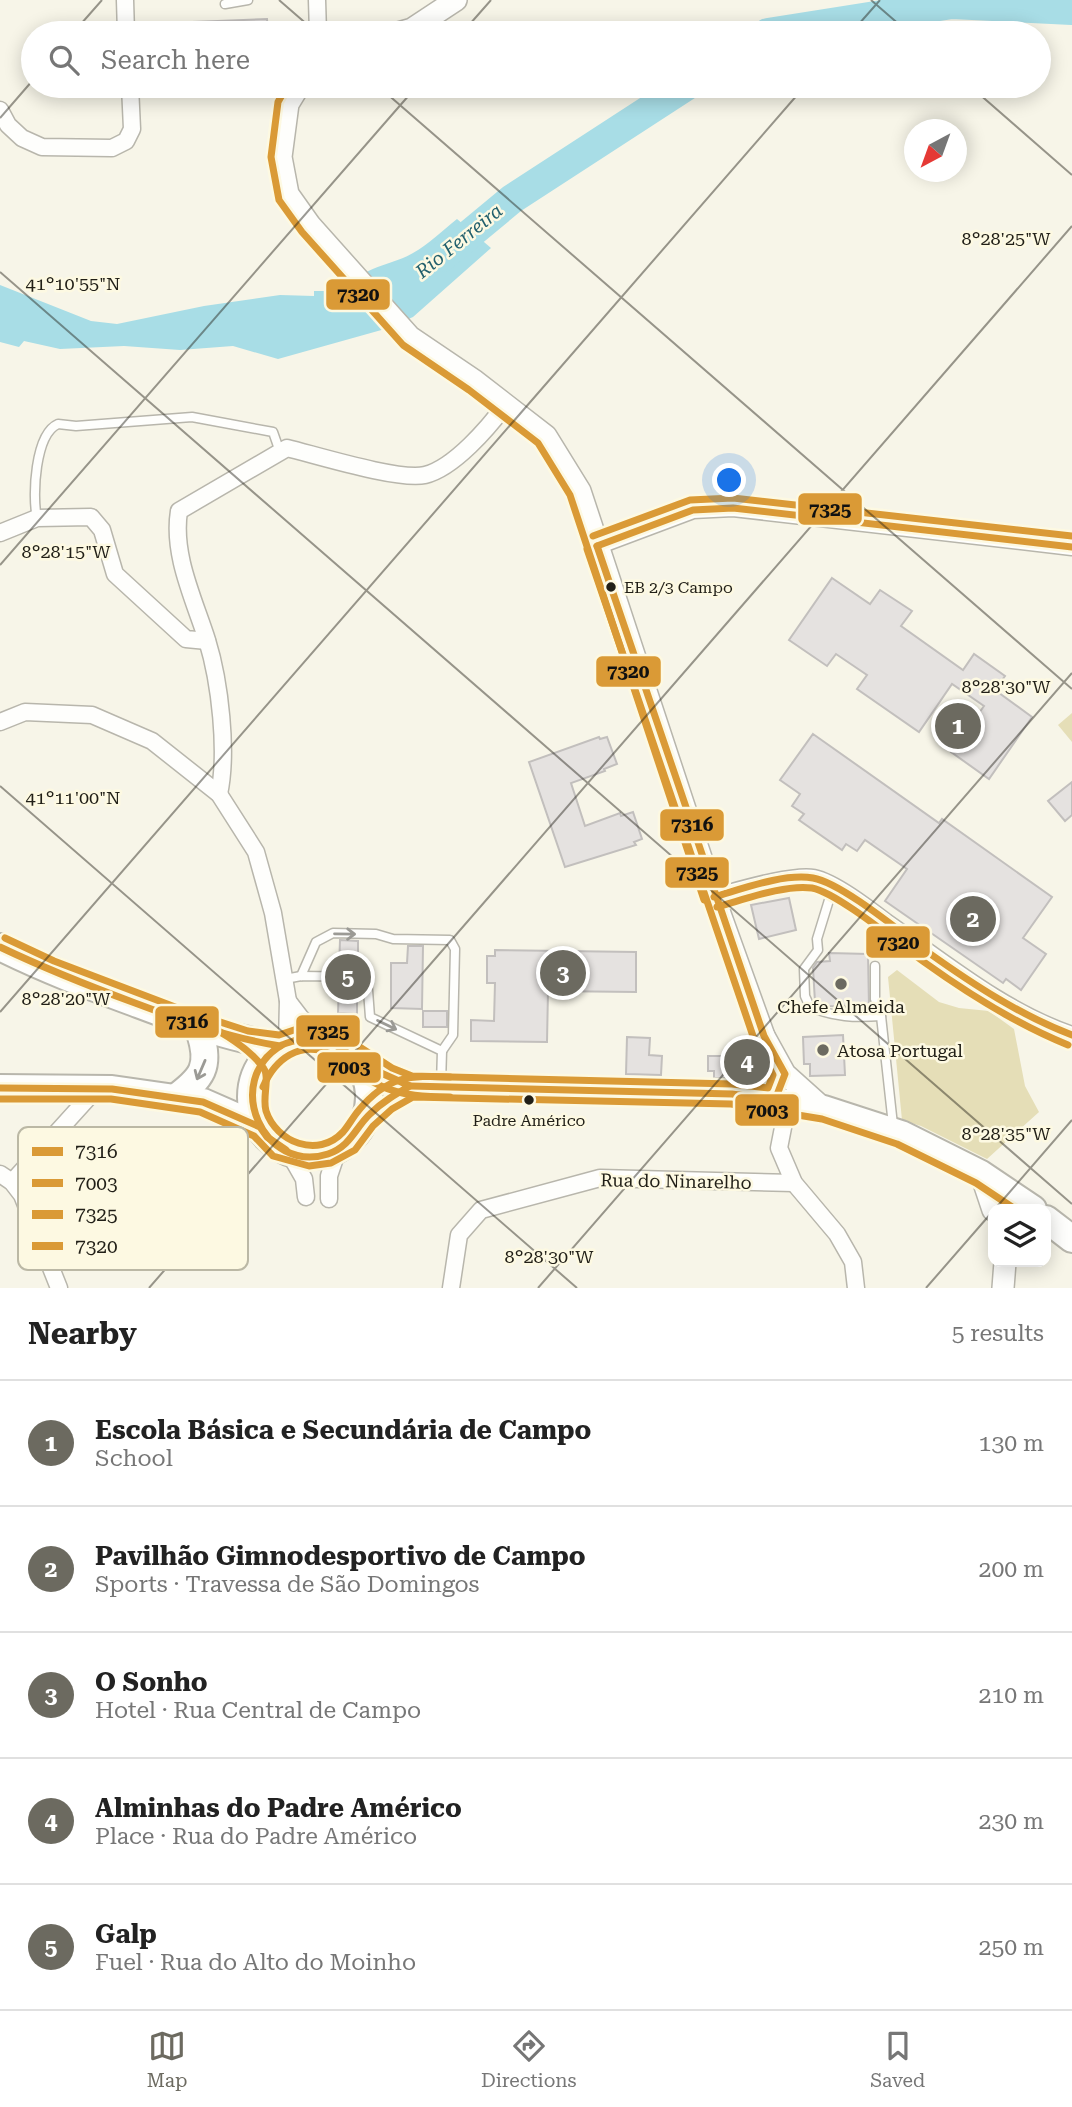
<!DOCTYPE html>
<html lang="en">
<head>
<meta charset="utf-8">
<style>
  :root { --surface:#fff; --page:#f2f2f2; --text:#222; --muted:#767676; --line:#e0e0e0; --accent:#6c6a60 }
  body { margin:0; font-family:"Roboto Serif",serif; background:var(--page); color:var(--text) }
  .controls { position:absolute; right:21px; bottom:21px; display:grid; overflow:hidden; border-radius:14px; box-shadow:0 4px 18px #0003 }
  .controls button { width:63px; height:63px; display:grid; place-items:center; padding:0; border:0; border-bottom:2px solid var(--line); background:var(--surface); color:var(--text); font:35px sans-serif }
  .compass { position:absolute; left:904px; top:119px; width:63px; height:63px; border-radius:50%; background:var(--surface); box-shadow:0 4px 18px #0003; rotate:221deg }
  .you { position:absolute; left:730px; top:481px; width:24px; height:24px; margin:-18px; border:5px solid #fff; border-radius:50%; background:#1a73e8; box-shadow:0 0 0 10px #1a73e833 }
  .badge { display:grid; place-items:center; width:46px; height:46px; border-radius:50%; background:var(--accent); color:#fff; font-size:23px; font-weight:700 }
  .pin { position:absolute; translate:-50% -50%; border:4px solid #fff; box-shadow:0 2px 7px #0006 }
  .list { margin:0; padding:0; list-style:none }
  h2 { display:flex; justify-content:space-between; align-items:center; height:91px; margin:0; padding:0 28px; font-size:30px }
  h2 small { font-size:23px; font-weight:400; color:var(--muted) }
  .list li { display:grid; grid-template-columns:46px 1fr auto; gap:21px; align-items:center; box-sizing:border-box; height:126px; padding:0 28px; border-top:2px solid var(--line) }
  .list b { display:block; font-size:26px; white-space:nowrap }
  .list p { margin:0; font-size:23px; white-space:nowrap; color:var(--muted) }
  .list em { font-size:23px; font-style:normal; color:var(--muted) }
  .icon { flex:none; width:38px; height:38px; fill:none; stroke:currentColor; stroke-width:2; stroke-linecap:round; stroke-linejoin:round }
  .map { position:relative; flex:none; width:1072px; height:1288px; overflow:hidden }
  .search { position:absolute; background:var(--surface); box-shadow:0 4px 18px #0003; left:21px; right:21px; top:21px; height:77px; display:flex; align-items:center; gap:18px; box-sizing:border-box; padding:0 24px; border-radius:38px; color:var(--muted); font-size:26px }
  .sheet { height:721px; background:var(--surface) }
  nav { display:flex; justify-content:space-around; align-items:center; box-sizing:border-box; height:98px; border-top:2px solid var(--line); background:var(--surface); font-size:19px; color:var(--muted) }
  nav a { display:grid; justify-items:center; gap:4px }
  nav .on { color:var(--accent) }
  .map>svg:first-child { display:block }
  .green { fill:#e5deb7 }
  .water { fill:#a8dde6 }
  .lines { fill:none; stroke-linecap:round; stroke-linejoin:round }
  .river { stroke:#a8dde6; stroke-width:30 }
  .building { fill:#e5e2e0; stroke:#c2bfbd; stroke-width:2 }
  .service-casing { stroke:#b8b6ac; stroke-width:11 }
  .minor-casing { stroke:#b8b6ac; stroke-width:19 }
  .tertiary-casing { stroke:#b8b6ac; stroke-width:24 }
  .primary-casing { stroke:#b8b6ac; stroke-width:30 }
  .service { stroke:#fefefc; stroke-width:8 }
  .minor { stroke:#fefefc; stroke-width:16 }
  .tertiary { stroke:#fefefc; stroke-width:21 }
  .primary { stroke:#fefefc; stroke-width:26 }
  .bus-1-casing { stroke:#fdf9e2; stroke-width:12 }
  .bus-2-casing { stroke:#fdf9e2; stroke-width:12 }
  .bus-3-casing { stroke:#fdf9e2; stroke-width:12 }
  .bus-4-casing { stroke:#fdf9e2; stroke-width:12 }
  .bus-1 { stroke:#da9a36; stroke-width:7 }
  .bus-2 { stroke:#da9a36; stroke-width:7 }
  .bus-3 { stroke:#da9a36; stroke-width:7 }
  .bus-4 { stroke:#da9a36; stroke-width:7 }
  .oneway { stroke:#9b9a95 }
  .ticks { fill:none; stroke:#211f17; stroke-width:2; stroke-opacity:0.45 }
  .bus-dot { fill:#211f17; stroke:#fdf9e2; stroke-width:2.5 }
  .poi-dot { fill:#6c6a60; stroke:#fdf9e2; stroke-width:2.5 }
  .labels { text-anchor:middle; dominant-baseline:central; stroke-width:5; stroke-linejoin:round; paint-order:stroke }
  .bus-label { font-size:16px; fill:#211f17; stroke:#fdf9e2; text-anchor:start }
  .poi-label { font-size:18px; fill:#211f17; stroke:#fdf9e2 }
  .street-label { font-size:18px; fill:#211f17; stroke:#fdf9e2 }
  .water-label { font-size:19px; font-style:italic; fill:#22606d; stroke:#fdf9e2 }
  .key { fill:#fdf9e2; stroke:#bbb8a5; stroke-width:2 }
  .key-label { font-size:19px; fill:#211f17 }
  .ticks-label { font-size:18px; text-anchor:middle; fill:#211f17; stroke:#fdf9e2; stroke-width:5; stroke-linejoin:round; paint-order:stroke }
  .line-badge { stroke:#fdf9e2; stroke-width:2.5 }
  .pale-badge-label { font-size:19px; text-anchor:middle; font-weight:bold; fill:#111 }
</style>
</head>
<body>
<div class="map">
<svg width="1072" height="1288" viewBox="0 0 1072 1288">
  <rect width="100%" height="100%" fill="#f7f5e8"/>
  <!-- green -->
  <g class="green">
    <polygon points="1072,713 1072,742 1058,725"/>
    <polygon points="897,970 939,1002 959,1008 989,1011 1014,1029 1025,1086 1039,1112 987,1159 921,1126 902,1120 888,977"/>
  </g>
  <!-- water -->
  <path class="water" d="M457,219L491,248L413,317L385,329L278,359L233,346L180,350L124,346L60,349L24,341L19,347L0,342V285L91,321L117,324L204,306L280,295L314,296V291H329L330,296L343,294C354,268 391,266 413,253C429,244 443,230 457,219Z"/>
  <g class="lines">
    <!-- river -->
    <g class="river">
      <polyline points="768,33 952,4 1072,10"/>
      <polyline points="442,257 512,199 686,86"/>
    </g>
  </g>
  <!-- building -->
  <g class="building">
    <polygon points="267,19 268,33 194,33 193,22"/>
    <polygon points="832,578 870,604 880,590 912,611 901,626 963,670 974,654 1005,676 995,690 1032,717 989,779 951,752 984,706 952,684 919,732 857,689 867,675 836,654 827,666 789,640"/>
    <polygon points="813,734 939,823 942,819 1052,897 1023,938 1046,954 1021,990 1006,979 1003,983 885,901 907,869 865,840 857,851 846,844 842,850 799,820 804,814 792,806 800,794 780,780"/>
    <polygon points="599,737 600,739 607,737 617,764 604,769 605,771 571,783 585,826 620,813 621,816 633,812 642,839 634,842 636,845 565,867 529,762"/>
    <polygon points="1072,782 1072,815 1065,821 1048,801"/>
    <polygon points="789,898 796,930 759,939 751,905"/>
    <polygon points="340,940 358,941 358,970 339,970"/>
    <polygon points="408,946 423,946 422,1009 391,1008 391,963 407,963"/>
    <polygon points="495,950 636,952 636,992 548,991 547,1042 471,1041 471,1020 494,1021 495,983 487,983 487,956 495,956"/>
    <polygon points="829,953 868,954 869,1007 827,1006 815,1002 813,968 817,962 830,961"/>
    <polygon points="339,983 357,983 357,1014 338,1013"/>
    <rect x="423" y="1011" width="24" height="16"/>
    <polygon points="843,1035 845,1075 810,1076 810,1064 804,1064 803,1037"/>
    <polygon points="627,1037 650,1038 649,1055 662,1056 661,1075 626,1074"/>
    <polygon points="708,1056 732,1056 732,1078 714,1078 714,1071 708,1071"/>
  </g>
  <g class="lines">
    <defs>
      <g id="service">
        <polyline points="225,4 248,0"/>
        <path d="M37,518C32,496 35,434 58,424L76,426L192,417L273,432L280,452"/>
        <path d="M833,887L817,939L818,950L804,969L805,996L810,1007C834,1017 855,1018 881,1016"/>
        <polyline points="875,966 875,999 881,1016 893,1125"/>
        <polyline points="301,976 316,942 333,933 376,934 393,939 450,940 455,949 453,1035 442,1051"/>
        <polyline points="285,979 301,976 367,977 370,1017 442,1051 441,1084"/>
      </g>
      <g id="minor">
        <polyline points="125,0 126,33"/>
        <polyline points="317,0 318,33"/>
        <polyline points="0,110 8,125 22,138 42,147 112,148 126,141 132,129 130,86"/>
        <polyline points="0,533 37,518 91,517 102,530 115,574 186,639 207,641"/>
        <polyline points="597,546 693,510 733,508 1072,547"/>
        <polyline points="0,722 25,712 92,715 152,741 219,794 256,852 273,913 288,1001 287,1043"/>
        <path d="M219,794C228,752 220,682 207,640C194,599 172,555 179,511L287,448C316,455 399,481 425,475C454,468 489,427 506,404"/>
        <path d="M714,897C737,891 792,874 814,878C834,882 869,909 886,922C945,963 1004,1012 1072,1035"/>
        <polyline points="288,1001 301,1018 325,1040"/>
        <polyline points="788,1102 779,1148 794,1183 837,1234 853,1262 856,1288"/>
        <polyline points="288,1151 304,1179 306,1197"/>
        <polyline points="0,1174 12,1182 22,1195 59,1288"/>
        <polyline points="12,1182 88,1098 92,1089"/>
        <polyline points="329,1199 329,1176 338,1149"/>
        <polyline points="451,1288 459,1235 481,1210 600,1178 794,1183"/>
      </g>
      <g id="tertiary">
        <polyline points="398,33 412,29 456,0"/>
        <polyline points="299,86 288,104 281,157 288,194 310,225 410,337 475,381 546,436 580,491 714,897 764,1036 785,1074 824,1109"/>
        <polyline points="758,1097 764,1036"/>
        <polyline points="981,1174 993,1210"/>
        <polyline points="1003,1288 1005,1262"/>
      </g>
      <g id="primary">
        <path d="M0,947C44,969 89,986 135,1003C183,1021 230,1039 280,1046"/>
        <circle cx="310" cy="1097" r="59"/>
        <polyline points="354,1058 387,1077 410,1086 732,1094 824,1109 901,1134 981,1174 1033,1209"/>
        <polyline points="0,1088 112,1089 203,1102 260,1127"/>
        <path d="M175,1098C202,1078 211,1067 200,1033"/>
        <polyline points="1046,1219 1072,1239"/>
      </g>
    </defs>
    <!-- service casing -->
    <use href="#service" class="service-casing"/>
    <!-- minor casing -->
    <use href="#minor" class="minor-casing"/>
    <!-- tertiary casing -->
    <use href="#tertiary" class="tertiary-casing"/>
    <!-- primary casing -->
    <use href="#primary" class="primary-casing"/>
    <!-- service -->
    <use href="#service" class="service"/>
    <!-- minor -->
    <use href="#minor" class="minor"/>
    <!-- tertiary -->
    <use href="#tertiary" class="tertiary"/>
    <!-- primary -->
    <use href="#primary" class="primary"/>
    <defs>
      <g id="bus-1">
        <polyline points="597,546 764,1036 785,1074 775,1100"/>
        <polyline points="597,546 693,510 733,508 1072,547"/>
        <path d="M714,897C742,889 784,873 813,878C842,883 903,934 929,953C974,985 1020,1015 1072,1035"/>
        <path d="M0,947C44,968 89,986 135,1003C183,1021 230,1038 280,1046"/>
        <path d="M302,1038L331,1042L370,1068L410,1086C396,1094 382,1102 370,1114C355,1128 351,1146 328,1154C264,1175 221,1081 282,1045C288,1042 296,1041 302,1038Z"/>
        <polyline points="410,1086 732,1094 775,1100"/>
        <polyline points="0,1088 112,1089 203,1102 260,1127 267,1137 286,1150"/>
      </g>
      <g id="bus-2">
        <path d="M263,1087C275,1059 300,1040 331,1054C338,1057 343,1062 348,1067C358,1074 370,1081 381,1086C403,1096 426,1097 450,1097"/>
        <polyline points="0,1099 111,1099 200,1112 254,1136 273,1156 309,1166 331,1163 355,1150 373,1126 392,1109 413,1097 731,1104 822,1119 897,1144 976,1183 1015,1209"/>
      </g>
      <g id="bus-3">
        <polyline points="593,536 690,500 733,498 1072,536"/>
        <polyline points="5,938 54,961 183,1010 248,1031 279,1035 297,1029 313,1028 338,1033 392,1068 412,1076 732,1084 768,1088 773,1075 754,1039 587,549"/>
        <path d="M195,1018C217,1030 250,1047 264,1069C270,1077 262,1098 266,1111C276,1142 318,1159 343,1132C349,1125 353,1117 359,1110C387,1076 410,1075 450,1077"/>
      </g>
      <g id="bus-4">
        <polyline points="287,86 278,102 271,157 279,200 302,232 403,345 469,390 538,443 570,495 704,900"/>
        <path d="M717,907C743,900 785,884 812,888C838,893 899,944 924,962C970,995 1016,1024 1068,1045"/>
      </g>
    </defs>
    <!-- bus-1 casing -->
    <use href="#bus-1" class="bus-1-casing"/>
    <!-- bus-2 casing -->
    <use href="#bus-2" class="bus-2-casing"/>
    <!-- bus-3 casing -->
    <use href="#bus-3" class="bus-3-casing"/>
    <!-- bus-4 casing -->
    <use href="#bus-4" class="bus-4-casing"/>
    <!-- bus-1 -->
    <use href="#bus-1" class="bus-1"/>
    <!-- bus-2 -->
    <use href="#bus-2" class="bus-2"/>
    <!-- bus-3 -->
    <use href="#bus-3" class="bus-3"/>
    <!-- bus-4 -->
    <use href="#bus-4" class="bus-4"/>
  </g>
  <!-- one-way arrows -->
  <defs><path id="oneway-shaft" d="M-6 0H5M1.5-3L5.5 0L1.5 3" fill="none" stroke-width="1.6" stroke-linecap="round" stroke-linejoin="round" transform="scale(1.75)"/></defs>
  <g class="oneway">
    <use href="#oneway-shaft" transform="translate(345 934) rotate(1)"/>
    <use href="#oneway-shaft" transform="translate(387 1025) rotate(26)"/>
    <use href="#oneway-shaft" transform="translate(201 1070) rotate(113)"/>
  </g>
  <!-- ticks -->
  <path class="ticks" d="M279,0L317,33M871,0L909,33M73,33L102,0M462,33L491,0M851,33L880,0M378,86L1072,689M970,86L1072,175M0,118L33,80M0,272L1072,1204M0,565L417,86M0,786L577,1288M0,1012L805,86M995,1209L1072,1120M149,1288L1072,226M538,1288L1072,673M926,1288L993,1211"/>
  <!-- markers -->
  <g class="bus-dot">
    <circle cx="611" cy="587" r="6"/>
    <circle cx="529" cy="1100" r="6"/>
  </g>
  <g class="poi-dot">
    <circle cx="841" cy="984" r="7"/>
    <circle cx="823" cy="1050" r="7"/>
  </g>
  <g class="labels">
    <!-- bus labels -->
    <g class="bus-label">
      <text x="624" y="587">EB 2/3 Campo</text>
      <text x="529" y="1120" text-anchor="middle">Padre Américo</text>
    </g>
    <!-- poi labels -->
    <g class="poi-label">
      <text x="841" y="1006">Chefe Almeida</text>
      <text x="837" y="1050" text-anchor="start">Atosa Portugal</text>
    </g>
    <!-- street labels -->
    <g class="street-label">
      <text transform="translate(676 1181) rotate(1)">Rua do Ninarelho</text>
    </g>
    <!-- water labels -->
    <g class="water-label">
      <text transform="translate(459 241) rotate(-39)">Rio Ferreira</text>
    </g>
  </g>
  <!-- legend -->
  <rect x="18" y="1127" width="230" height="143" rx="10" class="key"/>
  <rect x="32" y="1147" width="31" height="9" fill="#da9a36"/>
  <rect x="32" y="1179" width="31" height="8" fill="#da9a36"/>
  <rect x="32" y="1210" width="31" height="9" fill="#da9a36"/>
  <rect x="32" y="1242" width="31" height="8" fill="#da9a36"/>
  <g class="key-label">
    <text x="75" y="1158">7316</text>
    <text x="75" y="1190">7003</text>
    <text x="75" y="1221">7325</text>
    <text x="75" y="1253">7320</text>
  </g>
  <g class="ticks-label">
    <text x="1006" y="245">8°28'25"W</text>
    <text x="73" y="290">41°10'55"N</text>
    <text x="66" y="558">8°28'15"W</text>
    <text x="1006" y="693">8°28'30"W</text>
    <text x="73" y="804">41°11'00"N</text>
    <text x="66" y="1005">8°28'20"W</text>
    <text x="1006" y="1140">8°28'35"W</text>
    <text x="549" y="1263">8°28'30"W</text>
  </g>
  <g class="line-badge">
    <rect x="325" y="278" width="66" height="33" rx="7" fill="#da9a36"/>
    <rect x="797" y="492" width="66" height="34" rx="7" fill="#da9a36"/>
    <rect x="595" y="655" width="67" height="33" rx="7" fill="#da9a36"/>
    <rect x="659" y="808" width="66" height="34" rx="7" fill="#da9a36"/>
    <rect x="664" y="856" width="66" height="33" rx="7" fill="#da9a36"/>
    <rect x="865" y="925" width="66" height="34" rx="7" fill="#da9a36"/>
    <rect x="154" y="1005" width="66" height="34" rx="7" fill="#da9a36"/>
    <rect x="295" y="1014" width="66" height="34" rx="7" fill="#da9a36"/>
    <rect x="316" y="1051" width="66" height="33" rx="7" fill="#da9a36"/>
    <rect x="734" y="1093" width="66" height="34" rx="7" fill="#da9a36"/>
  </g>
  <g class="pale-badge-label">
    <text x="358" y="301">7320</text>
    <text x="830" y="516">7325</text>
    <text x="628" y="678">7320</text>
    <text x="692" y="831">7316</text>
    <text x="697" y="879">7325</text>
    <text x="898" y="949">7320</text>
    <text x="187" y="1028">7316</text>
    <text x="328" y="1038">7325</text>
    <text x="349" y="1074">7003</text>
    <text x="767" y="1117">7003</text>
  </g>
</svg>
<div class="controls">
<button><svg class="icon" aria-label="layers" viewBox="0 0 24 24"><path d="M12 4l9 5-9 5-9-5zM3 14l9 5 9-5"/></svg></button>
</div>
<svg class="compass" viewBox="-18 -18 36 36"><path d="M0-13l5 13h-10z" fill="#e53935"/><path d="M0 13l5-13h-10z" fill="#767676"/></svg>
<div class="you"></div>
<div class="pin badge" style="left:958px;top:726px">1</div>
<div class="pin badge" style="left:973px;top:919px">2</div>
<div class="pin badge" style="left:563px;top:973px">3</div>
<div class="pin badge" style="left:747px;top:1062px">4</div>
<div class="pin badge" style="left:348px;top:977px">5</div>
<div class="search"><svg class="icon" aria-label="search" viewBox="0 0 24 24"><circle cx="10" cy="10" r="6"/><path d="M15 15l6 6"/></svg>Search here</div>
</div>
<section class="sheet">
<h2>Nearby<small>5 results</small></h2>
<ul class="list">
<li><span class="badge">1</span><div><b>Escola Básica e Secundária de Campo</b><p>School</p></div><em>130 m</em></li>
<li><span class="badge">2</span><div><b>Pavilhão Gimnodesportivo de Campo</b><p>Sports · Travessa de São Domingos</p></div><em>200 m</em></li>
<li><span class="badge">3</span><div><b>O Sonho</b><p>Hotel · Rua Central de Campo</p></div><em>210 m</em></li>
<li><span class="badge">4</span><div><b>Alminhas do Padre Américo</b><p>Place · Rua do Padre Américo</p></div><em>230 m</em></li>
<li><span class="badge">5</span><div><b>Galp</b><p>Fuel · Rua do Alto do Moinho</p></div><em>250 m</em></li>
</ul>
</section>
<nav>
<a class="on"><svg class="icon" aria-label="map" viewBox="0 0 24 24"><path d="M3 6l6-2 6 2 6-2v14l-6 2-6-2-6 2zM9 4v14M15 6v14"/></svg>Map</a>
<a><svg class="icon" aria-label="directions" viewBox="0 0 24 24"><path d="M12 3l9 9-9 9-9-9zM9 14v-3h6M13 9l2 2-2 2"/></svg>Directions</a>
<a><svg class="icon" aria-label="saved" viewBox="0 0 24 24"><path d="M7 4h10v16l-5-4-5 4z"/></svg>Saved</a>
</nav>
</body>
</html>
